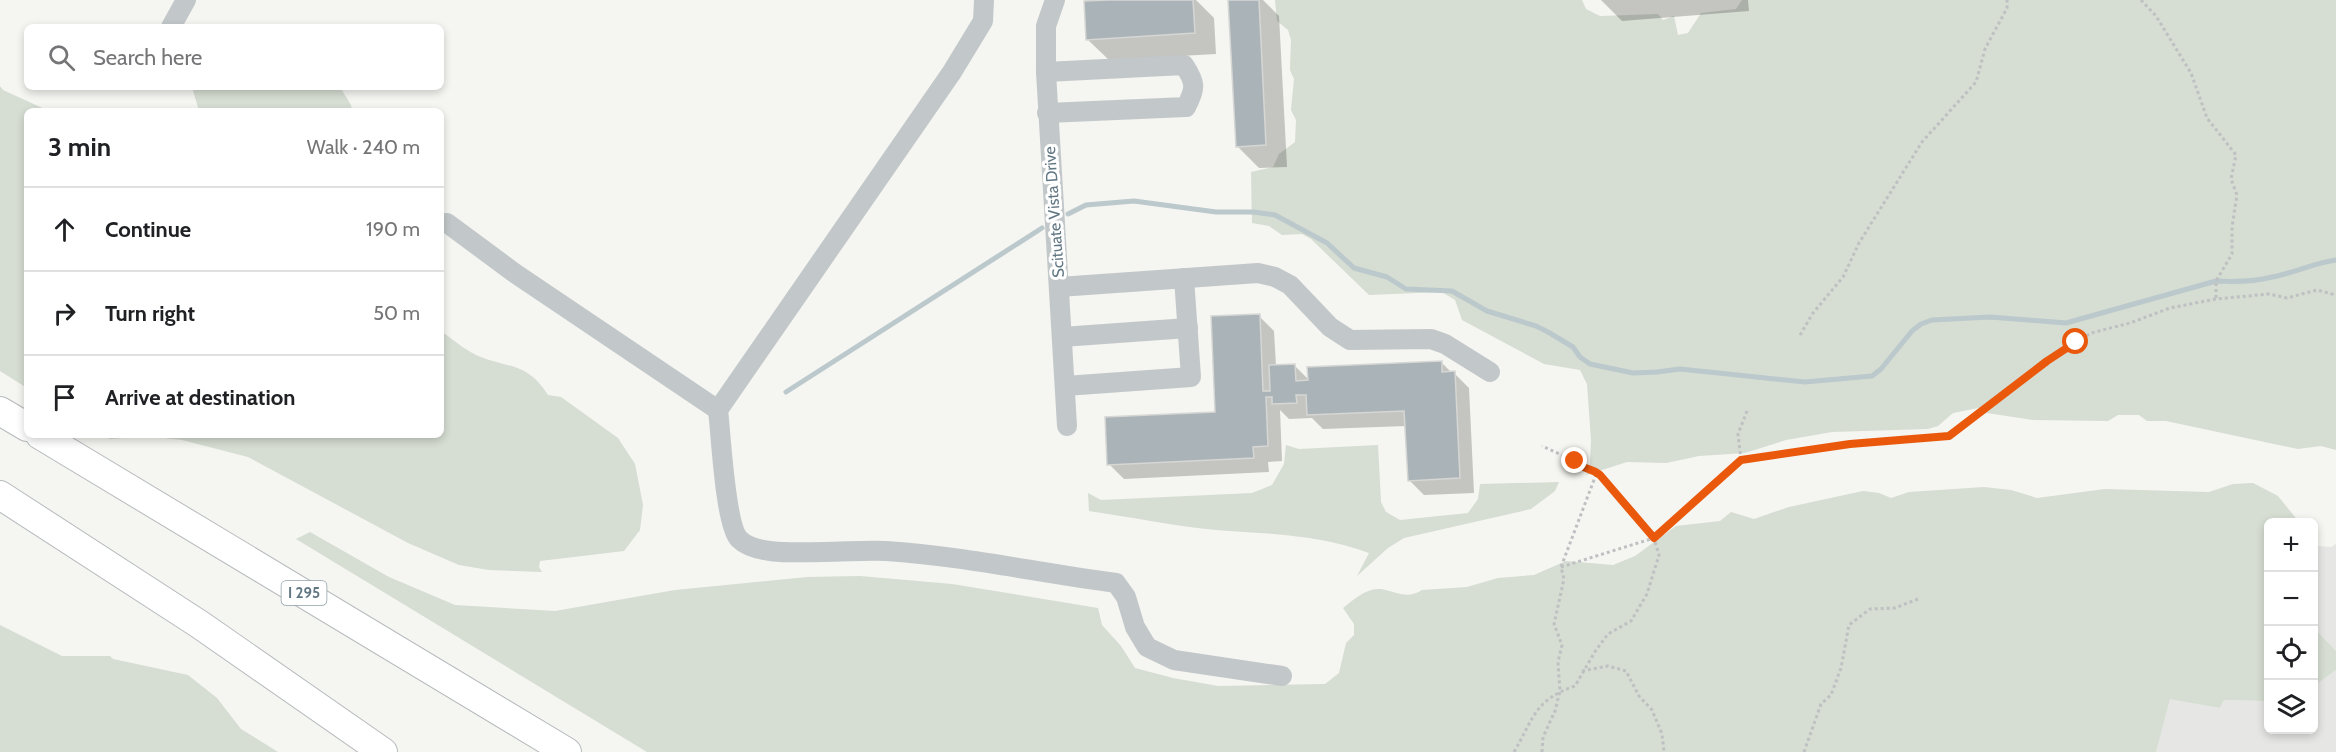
<!DOCTYPE html>
<html lang="en">
<head>
<meta charset="utf-8">
<style>
  :root { --surface:#fff; --page:#f2f2f2; --text:#202124; --muted:#757577; --line:#e0e0e0 }
  body { margin:0; font-family:Cabin,sans-serif; background:var(--page); color:var(--text) }
  .controls { position:absolute; right:18px; bottom:18px; display:grid; overflow:hidden; border-radius:9px; box-shadow:0 3px 9px #0003 }
  .controls button { width:54px; height:54px; display:grid; place-items:center; padding:0; border:0; border-bottom:2px solid var(--line); background:var(--surface); color:var(--text); font:30px sans-serif }
  .stop { position:absolute; width:18px; height:18px; margin:-14px; border:4px solid #ea580c; border-radius:50%; background:#fff }
  .stop.end { background:#ea580c; border-color:#fff; box-shadow:0 2px 6px #0008 }
  .list { margin:0; padding:0; list-style:none }
  h2 { display:flex; justify-content:space-between; align-items:center; height:78px; margin:0; padding:0 24px; font-size:26px }
  h2 small { font-size:20px; font-weight:400; color:var(--muted) }
  .list li { display:grid; grid-template-columns:39px 1fr auto; gap:18px; align-items:center; box-sizing:border-box; height:84px; padding:0 24px; border-top:2px solid var(--line) }
  .list b { display:block; font-size:22px; white-space:nowrap }
  .list em { font-size:20px; font-style:normal; color:var(--muted) }
  .icon { flex:none; width:33px; height:33px; fill:none; stroke:currentColor; stroke-width:2; stroke-linecap:round; stroke-linejoin:round }
  .map { position:relative; flex:none; width:2336px; height:752px; overflow:hidden }
  .search { position:absolute; background:var(--surface); box-shadow:0 3px 9px #0003; left:24px; top:24px; width:420px; height:66px; display:flex; align-items:center; gap:15px; box-sizing:border-box; padding:0 21px; border-radius:9px; color:var(--muted); font-size:22px }
  .panel { position:absolute; background:var(--surface); box-shadow:0 3px 9px #0003; left:24px; top:108px; width:420px; height:330px; border-radius:9px }
  .map>svg:first-child { display:block }
  .built { fill:#e6e6e4 }
  .green { fill:#d6ddd2 }
  .shadow { fill:#0003 }
  .lines { fill:none; stroke-linecap:round; stroke-linejoin:round }
  .stream { stroke:#bbc8cc; stroke-width:5 }
  .building { fill:#aab4b8; stroke:#d6d6d4; stroke-width:1.5 }
  .highway-casing { stroke:#b6babd; stroke-width:30 }
  .path { stroke:#bec0c2; stroke-width:3; stroke-dasharray:3 3; stroke-linecap:butt }
  .minor { stroke:#c2c7c9; stroke-width:20 }
  .highway { stroke:#fff; stroke-width:28 }
  .route { stroke:#ea580c; stroke-width:8 }
  .labels { text-anchor:middle; dominant-baseline:central; stroke-width:6; stroke-linejoin:round; paint-order:stroke }
  .shield { fill:#fff; stroke:#91a0a9; stroke-width:1.5 }
  .shield-label { font-size:15px; font-weight:bold; fill:#627784 }
  .street-label { font-size:16px; fill:#627784; stroke:#fff }
</style>
</head>
<body>
<div class="map">
<svg width="2336" height="752" viewBox="0 0 2336 752">
  <rect width="100%" height="100%" fill="#f5f5f1"/>
  <!-- built -->
  <g class="built">
    <polygon points="2314,541 2318,546 2331,547 2336,544 2336,651 2314,628"/>
    <polygon points="2336,670 2336,752 2156,752 2170,698 2220,708 2224,700 2268,701 2268,730 2314,730 2314,686"/>
  </g>
  <!-- green -->
  <g class="green">
    <polygon points="1275,0 1582,0 1586,9 1600,16 1658,14 1663,20 1674,16 1678,35 1688,33 1701,13 1736,9 1742,0 2336,0 2336,450 2321,446 2298,449 2166,421 2147,421 2139,415 2118,415 2108,421 2033,420 1987,413 1982,415 1978,408 1953,413 1938,426 1928,429 1832,432 1786,440 1745,453 1699,456 1666,463 1627,462 1586,475 1590,464 1591,440 1587,384 1580,370 1544,364 1462,320 1455,300 1442,292 1369,295 1311,239 1302,234 1282,235 1269,226 1252,223 1251,172 1273,167 1279,154 1295,142 1296,120 1291,110 1294,79 1290,70 1291,40 1288,30 1277,21"/>
    <polygon points="0,86 3,90 49,111 27,111 27,388 0,371"/>
    <polygon points="192,87 340,87 351,105 352,111 199,111"/>
    <path d="M441,331C452,339 464,349 476,355C508,369 526,361 548,395L561,397L618,438L635,464L643,505L640,530L624,551L540,561L539,567L542,572L489,570L459,565L408,543L248,457L182,440L147,436L110,439L104,435H441Z"/>
    <path d="M1286,445L1299,449L1378,445L1381,502L1386,512L1400,520L1468,513L1478,499L1480,484L1559,482L1555,491L1531,509L1404,538L1388,548L1357,576L1369,553C1319,534 1268,534 1216,530C1173,526 1131,517 1089,511L1088,493L1101,500L1252,493L1272,485L1284,464Z"/>
    <path d="M2253,483L2278,496L2299,522H2268V701L2224,700L2220,708L2170,699L2156,752H647L296,539L310,532L389,577L455,605L555,611L675,590L807,577L860,576L952,584L1098,608L1102,625L1121,646L1135,668L1173,678L1218,686L1325,684L1339,673L1346,643L1354,635V624L1343,608C1353,600 1366,588 1380,589C1395,591 1407,600 1422,590L1467,587L1498,578L1534,575L1566,561L1613,565L1635,556L1676,526L1720,521L1731,512L1754,519L1789,507L1863,491L1879,493L1891,498L1909,492L1984,487L2011,490L2037,498L2105,489L2209,492L2233,484Z"/>
    <polygon points="0,625 62,656 110,656 113,659 188,675 217,698 241,729 278,752 0,752"/>
    <polygon points="2314,628 2336,651 2336,670 2314,686"/>
  </g>
  <!-- shadow -->
  <g class="shadow">
    <polygon points="1133,0 1196,0 1214,18 1216,54 1109,60 1087,39"/>
    <polygon points="1230,0 1263,0 1279,16 1287,167 1259,168 1237,146"/>
    <polygon points="1601,0 1748,0 1749,11 1622,21"/>
    <polygon points="1259,316 1274,331 1276,366 1294,365 1309,380 1441,362 1452,373 1454,373 1469,388 1474,493 1424,495 1409,480 1406,426 1323,429 1312,418 1289,419 1280,410 1282,461 1268,462 1269,472 1124,479 1109,464 1217,413"/>
  </g>
  <g class="lines">
    <!-- stream -->
    <g class="stream">
      <path d="M1068,214L1086,205L1134,201L1216,212H1253L1275,215L1327,243L1354,268L1387,277L1406,289L1452,291L1487,311L1536,326L1548,332L1573,347L1580,357L1590,364L1633,373L1657,372L1680,369L1805,382L1872,376L1881,369L1912,331L1921,324L1932,320L1990,317L2066,323L2216,281C2234,282 2253,282 2272,277C2294,273 2314,263 2336,260"/>
      <polyline points="786,392 1042,228"/>
    </g>
  </g>
  <!-- building -->
  <g class="building">
    <polygon points="1108,0 1193,0 1195,33 1086,40 1084,1"/>
    <polygon points="1228,0 1259,0 1266,145 1236,147"/>
    <polygon points="1260,314 1263,391 1270,391 1269,365 1295,364 1296,381 1308,380 1307,367 1442,361 1442,372 1455,371 1460,478 1408,481 1404,411 1307,415 1306,395 1296,395 1297,403 1272,404 1272,397 1266,397 1268,446 1253,447 1254,458 1107,465 1105,417 1215,412 1211,316"/>
  </g>
  <g class="lines">
    <defs>
      <g id="highway">
        <polyline points="0,411 27,427"/>
        <polyline points="40,435 567,752"/>
        <polyline points="0,495 199,624 383,752"/>
      </g>
    </defs>
    <!-- highway casing -->
    <use href="#highway" class="highway-casing"/>
    <!-- path -->
    <g class="path">
      <polyline points="2141,0 2156,16 2191,73 2207,118 2236,155 2231,179 2237,195 2232,227 2232,254 2216,281 2216,299"/>
      <polyline points="1800,335 1813,313 1843,277 1859,243 1922,142 1976,82 1985,49 2007,8 2007,0"/>
      <polyline points="1741,460 1738,434 1747,411"/>
      <polyline points="1561,567 1654,538 1741,460 1850,444 1949,436 2047,361 2091,333 2130,323 2170,308 2216,299 2269,294 2287,298 2317,290 2336,295"/>
      <polyline points="1582,671 1608,666 1626,671 1639,696 1652,710 1662,734 1664,752"/>
      <path d="M1514,752C1534,718 1534,700 1575,686L1596,650L1608,634L1631,621L1647,594L1659,555L1654,538L1600,475L1597,472L1583,469L1575,461L1542,446"/>
      <polyline points="1542,752 1543,737 1555,711 1560,691 1558,662 1562,645 1554,624 1564,579 1561,567 1597,472"/>
      <polyline points="1804,752 1821,704 1831,695 1841,668 1849,625 1870,609 1895,608 1918,599"/>
    </g>
    <!-- minor -->
    <g class="minor">
      <path d="M984,0L983,21L952,72L718,410C721,434 725,524 739,539C756,556 800,552 823,552C844,552 865,550 886,551C963,556 1039,573 1116,583L1126,597L1135,627L1147,647L1174,660L1282,676"/>
      <polyline points="1055,0 1046,26 1046,72 1067,426"/>
      <polyline points="171,27 186,0"/>
      <path d="M1046,72L1184,65C1196,83 1196,88 1186,107L1047,113"/>
      <polyline points="447,223 516,274 718,410"/>
      <polyline points="1059,287 1258,273 1275,277 1290,285 1330,327 1350,340 1431,339 1445,344 1490,372"/>
      <polyline points="1062,337 1188,328"/>
      <polyline points="1065,386 1191,377 1184,278"/>
    </g>
    <!-- highway -->
    <use href="#highway" class="highway"/>
  </g>
  <g class="lines">
    <!-- route -->
    <path class="route" d="M1575,461C1585,471 1592,468 1600,475L1654,538L1741,460L1850,444L1949,436L2047,361L2076,342"/>
  </g>
  <g class="labels">
    <!-- shield labels -->
    <rect class="shield" x="281.5" y="581" width="45" height="24" rx="4.5"/>
    <g class="shield-label">
      <text x="304" y="593">I 295</text>
    </g>
    <!-- street labels -->
    <g class="street-label">
      <text transform="translate(1054 212) rotate(-94)">Scituate Vista Drive</text>
    </g>
  </g>
</svg>
<div class="controls">
<button>+</button>
<button>−</button>
<button><svg class="icon" aria-label="locate" viewBox="0 0 24 24"><circle cx="12" cy="12" r="6"/><path d="M12 2v4M12 18v4M2 12h4M18 12h4"/></svg></button>
<button><svg class="icon" aria-label="layers" viewBox="0 0 24 24"><path d="M12 4l9 5-9 5-9-5zM3 14l9 5 9-5"/></svg></button>
</div>
<div class="stop" style="left:2076px;top:342px"></div>
<div class="stop end" style="left:1575px;top:461px"></div>
<div class="search"><svg class="icon" aria-label="search" viewBox="0 0 24 24"><circle cx="10" cy="10" r="6"/><path d="M15 15l6 6"/></svg>Search here</div>
<section class="panel">
<h2>3 min<small>Walk · 240 m</small></h2>
<ul class="list">
<li><svg class="icon" aria-label="ahead" viewBox="0 0 24 24"><path d="M12 20V5M6 11l6-6 6 6"/></svg><div><b>Continue</b></div><em>190 m</em></li>
<li><svg class="icon" aria-label="right" viewBox="0 0 24 24"><path d="M7 20v-9h11M14 6l5 5-5 5"/></svg><div><b>Turn right</b></div><em>50 m</em></li>
<li><svg class="icon" aria-label="arrive" viewBox="0 0 24 24"><path d="M6 21V4h12l-3 4 3 4H6"/></svg><div><b>Arrive at destination</b></div></li>
</ul>
</section>
</div>
</body>
</html>
